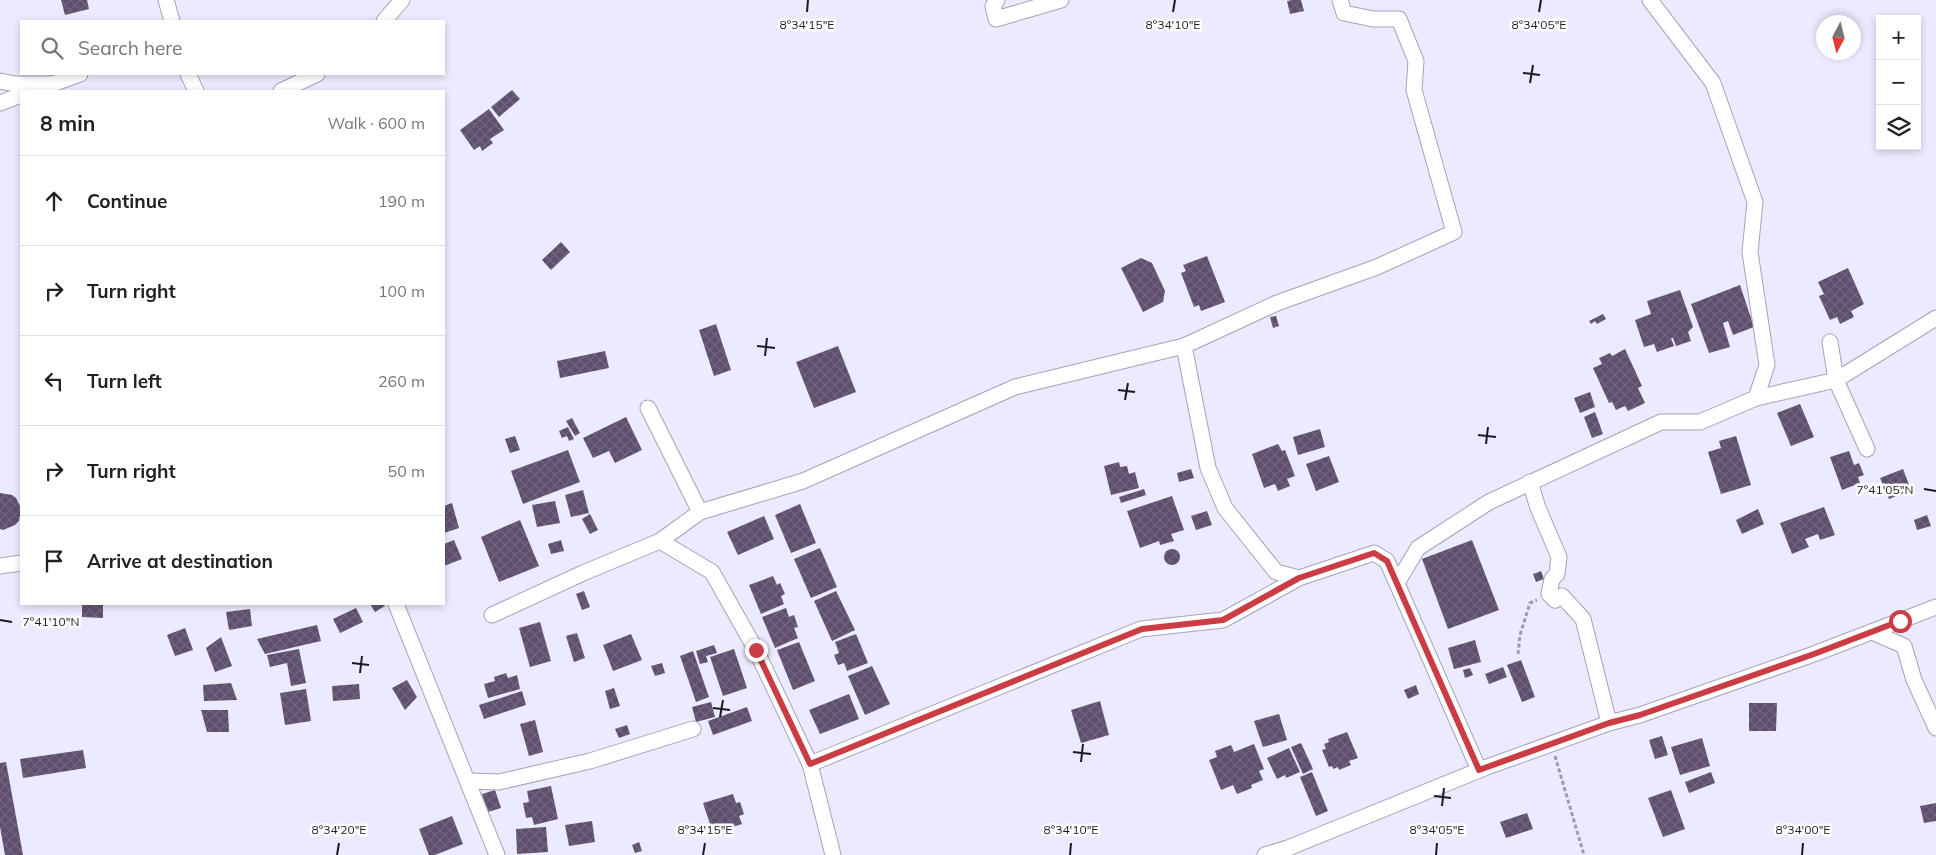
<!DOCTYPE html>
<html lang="en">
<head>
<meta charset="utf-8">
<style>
  :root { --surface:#fff; --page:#f2f2f2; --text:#202124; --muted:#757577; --line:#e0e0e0 }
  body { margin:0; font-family:Mulish,sans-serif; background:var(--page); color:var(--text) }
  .controls { position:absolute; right:15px; top:15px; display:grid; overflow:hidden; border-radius:0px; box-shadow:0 2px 8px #0003 }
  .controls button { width:45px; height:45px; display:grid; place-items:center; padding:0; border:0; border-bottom:1px solid var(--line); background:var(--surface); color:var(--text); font:25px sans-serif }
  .compass { position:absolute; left:1816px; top:15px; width:45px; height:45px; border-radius:50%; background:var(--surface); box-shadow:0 2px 8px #0003; rotate:187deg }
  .stop { position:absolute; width:15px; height:15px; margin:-11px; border:4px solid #cb3c44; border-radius:50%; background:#fff }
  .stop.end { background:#cb3c44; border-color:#fff; box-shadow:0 1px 5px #0008 }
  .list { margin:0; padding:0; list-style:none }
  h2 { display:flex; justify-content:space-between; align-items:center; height:65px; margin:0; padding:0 20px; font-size:21px }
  h2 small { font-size:16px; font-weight:400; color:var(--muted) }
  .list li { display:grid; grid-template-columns:32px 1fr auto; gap:15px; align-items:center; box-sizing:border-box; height:90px; padding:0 20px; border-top:1px solid var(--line) }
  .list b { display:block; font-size:19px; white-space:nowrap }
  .list em { font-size:16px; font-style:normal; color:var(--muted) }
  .icon { flex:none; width:28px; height:28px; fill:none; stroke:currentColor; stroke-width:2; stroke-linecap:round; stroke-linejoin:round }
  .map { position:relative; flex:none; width:1936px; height:855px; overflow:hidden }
  .search { position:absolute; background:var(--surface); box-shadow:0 2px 8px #0003; left:20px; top:20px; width:425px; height:55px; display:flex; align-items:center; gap:12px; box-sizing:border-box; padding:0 18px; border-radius:0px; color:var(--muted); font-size:19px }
  .panel { position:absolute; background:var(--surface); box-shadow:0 2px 8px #0003; left:20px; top:90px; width:425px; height:515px; border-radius:0px }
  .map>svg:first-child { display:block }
  .building { fill:url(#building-cross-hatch) }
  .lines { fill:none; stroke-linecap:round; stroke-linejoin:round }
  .minor-casing { stroke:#a4a3ba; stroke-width:17 }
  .path { stroke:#9d9cab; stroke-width:3; stroke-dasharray:4 2.5; stroke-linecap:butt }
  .minor { stroke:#fff; stroke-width:15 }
  .route { stroke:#cb3c44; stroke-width:6 }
  .ticks { fill:none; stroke:#1b1a22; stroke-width:2 }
  .ticks-label { font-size:12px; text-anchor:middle; fill:#1b1a22; stroke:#fff; stroke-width:5; stroke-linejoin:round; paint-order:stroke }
</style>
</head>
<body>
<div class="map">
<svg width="1936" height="855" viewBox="0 0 1936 855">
  <defs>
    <pattern id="building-cross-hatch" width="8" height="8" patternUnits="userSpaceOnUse" patternTransform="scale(1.25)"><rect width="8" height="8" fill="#5f4f6f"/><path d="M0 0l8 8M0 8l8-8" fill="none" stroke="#71647f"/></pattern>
  </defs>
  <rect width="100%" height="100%" fill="#ebeafe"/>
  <!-- building -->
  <g class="building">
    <polygon points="61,0 87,0 89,9 65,15"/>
    <polygon points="1292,0 1301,0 1304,11 1290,14 1287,1"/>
    <polygon points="512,90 520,99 499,117 491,107"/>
    <polygon points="489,109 504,130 490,139 493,143 482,151 480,146 474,150 460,130"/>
    <polygon points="561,242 570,252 551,270 542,260"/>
    <polygon points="1207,256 1225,302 1201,311 1199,305 1194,307 1181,273 1186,271 1183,265"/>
    <polygon points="1141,258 1152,263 1165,291 1163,302 1143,312 1121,268"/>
    <polygon points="1848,268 1864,304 1851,311 1854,317 1840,324 1837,317 1830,320 1819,296 1824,294 1818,282"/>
    <polygon points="1740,285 1754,327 1733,335 1728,321 1723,323 1730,347 1709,353 1691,304"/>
    <polygon points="1680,290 1693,327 1688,332 1691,341 1676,346 1673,338 1671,338 1674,346 1657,352 1654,344 1644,347 1635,320 1651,314 1647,301"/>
    <polygon points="1603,314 1606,319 1597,324 1595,321 1591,324 1589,321"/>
    <polygon points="1276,316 1279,326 1273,328 1270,317"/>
    <polygon points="716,324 731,370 714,376 699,330"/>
    <polygon points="838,346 856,392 814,408 796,362"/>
    <polygon points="1625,349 1642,386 1638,388 1645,403 1628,411 1625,406 1616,410 1612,402 1609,403 1593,368 1602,364 1599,358 1610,353 1612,356"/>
    <polygon points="605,351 609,368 560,378 557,361"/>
    <polygon points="1590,392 1595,407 1580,413 1574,398"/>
    <polygon points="1800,404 1814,437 1791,446 1777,413"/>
    <polygon points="1595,412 1603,434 1592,438 1584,417"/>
    <polygon points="626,417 642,450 615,463 609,451 593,458 583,438"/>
    <polygon points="572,418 580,433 575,436 566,421"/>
    <polygon points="568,427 574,439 569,441 567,436 562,438 559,431"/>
    <polygon points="1320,429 1325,447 1298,455 1293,437"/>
    <polygon points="515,436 520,450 510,453 505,439"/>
    <polygon points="1736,436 1751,485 1721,494 1708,452 1721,448 1719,441"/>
    <polygon points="1278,444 1282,451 1285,450 1295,476 1287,479 1290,486 1278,491 1275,484 1264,488 1252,454"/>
    <polygon points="568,450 580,482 523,504 511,471"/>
    <polygon points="1849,451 1854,465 1859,463 1864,475 1858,477 1860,483 1842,490 1830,457"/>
    <polygon points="1329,456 1339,482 1316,491 1306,464"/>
    <polygon points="1119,462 1120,467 1127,466 1129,474 1135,472 1139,488 1111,495 1104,466"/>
    <polygon points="1191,469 1194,478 1179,482 1177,473"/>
    <polygon points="1903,469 1911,490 1889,499 1880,478"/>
    <polygon points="1144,489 1146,495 1121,503 1119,497"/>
    <polygon points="583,490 589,513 571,517 565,495"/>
    <polygon points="0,493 12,495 16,498 21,508 19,521 15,525 3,530 0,529"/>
    <polygon points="1172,496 1184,530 1171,534 1174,541 1160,545 1159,541 1140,548 1127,511"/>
    <polygon points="555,501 560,523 537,527 532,505"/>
    <polygon points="452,503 459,528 444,533 444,506"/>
    <polygon points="800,504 816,543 791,553 775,515"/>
    <polygon points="1824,507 1835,535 1820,540 1818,534 1805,539 1809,547 1792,554 1780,523"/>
    <polygon points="1758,509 1764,524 1742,534 1736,520"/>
    <polygon points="1207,511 1212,525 1196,530 1191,516"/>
    <polygon points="590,514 598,530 590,534 582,519"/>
    <polygon points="1927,515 1931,526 1917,530 1914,520"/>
    <polygon points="764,516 774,539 738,555 727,532"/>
    <polygon points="520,520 539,566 499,582 481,537"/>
    <polygon points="454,540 462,559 444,566 444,544"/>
    <polygon points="561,540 564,551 551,554 548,544"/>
    <polygon points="1472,540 1499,610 1448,629 1422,559"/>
    <polygon points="820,548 837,587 811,598 794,559"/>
    <circle cx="1172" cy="557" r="8"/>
    <polygon points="1541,571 1544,579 1536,582 1533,574"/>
    <polygon points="773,576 777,585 780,583 785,594 781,596 784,604 761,614 749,585"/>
    <polygon points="584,591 590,607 582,610 576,594"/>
    <polygon points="836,591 855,630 832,641 814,601"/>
    <polygon points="82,604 103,604 103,618 82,617"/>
    <polygon points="370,604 384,604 385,606 375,612"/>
    <polygon points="356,608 363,622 340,633 333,619"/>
    <polygon points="786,608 789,617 794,615 798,627 794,628 798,638 775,648 762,617"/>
    <polygon points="250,609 252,626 229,630 226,612"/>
    <polygon points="540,622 551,661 530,667 519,628"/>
    <polygon points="317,625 321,641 265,654 257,639"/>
    <polygon points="185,628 193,650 175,656 167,635"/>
    <polygon points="577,633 585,658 574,662 566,636"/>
    <polygon points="631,634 642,660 613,671 603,645"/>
    <polygon points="856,634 868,663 847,671 844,663 838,665 834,655 839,653 835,642"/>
    <polygon points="221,637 232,666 215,672 206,648"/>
    <polygon points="1475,640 1481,662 1454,669 1448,648"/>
    <polygon points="799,642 815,681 793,690 777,650"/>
    <polygon points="714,645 717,653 706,656 708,662 700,664 696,651"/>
    <polygon points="299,649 306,683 291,686 287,663 270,667 267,655"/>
    <polygon points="734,649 747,688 723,696 710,657"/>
    <polygon points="693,651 709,697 696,702 680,656"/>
    <polygon points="1521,660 1535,697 1522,702 1507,665"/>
    <polygon points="662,663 665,673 655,676 651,666"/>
    <polygon points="872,666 890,704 865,715 848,676"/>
    <polygon points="1503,667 1507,677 1489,684 1485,674"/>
    <polygon points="1470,668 1473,675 1465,678 1463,670"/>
    <polygon points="506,673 508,678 517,675 520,689 488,698 484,684 495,681 494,677"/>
    <polygon points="407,680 417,697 405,710 392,688"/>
    <polygon points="231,683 237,700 204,701 203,685"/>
    <polygon points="359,684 360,699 333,701 332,686"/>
    <polygon points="1416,685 1419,694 1408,699 1404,690"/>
    <polygon points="614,688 620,706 610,709 605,691"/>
    <polygon points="306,689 311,721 285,725 280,693"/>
    <polygon points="522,691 526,705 484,719 479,705"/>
    <polygon points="849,694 859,719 820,734 809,710"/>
    <polygon points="1100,701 1109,735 1081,743 1071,710"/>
    <polygon points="711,702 715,717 696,722 692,707"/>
    <polygon points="1749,703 1777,703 1776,731 1749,731"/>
    <polygon points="747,707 752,721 713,735 708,721"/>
    <polygon points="201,710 228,710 229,732 207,732"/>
    <polygon points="1279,714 1287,740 1263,747 1254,721"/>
    <polygon points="535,720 543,752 529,756 520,724"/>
    <polygon points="627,725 630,734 619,738 615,729"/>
    <polygon points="1347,732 1358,758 1349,761 1351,765 1339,770 1338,767 1333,769 1332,766 1329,767 1322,750 1326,749 1324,744 1329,742 1328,739"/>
    <polygon points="1662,736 1668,755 1655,759 1649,740"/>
    <polygon points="1702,738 1710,766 1680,775 1671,747"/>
    <polygon points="1301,743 1313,769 1303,774 1291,747"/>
    <polygon points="1254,744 1264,769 1259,771 1263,780 1251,785 1252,788 1237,794 1233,785 1221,790 1209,760 1217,757 1215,751 1231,745 1234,752"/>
    <polygon points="1289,748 1300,772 1286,778 1285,775 1277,779 1267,758"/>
    <polygon points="83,750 86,768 23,778 20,759"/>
    <polygon points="6,762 23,855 5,855 0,827 0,763"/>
    <polygon points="1312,772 1328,811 1316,816 1300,777"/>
    <polygon points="1711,772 1715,783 1689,793 1685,782"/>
    <polygon points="551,786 558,819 534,825 532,817 526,818 523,803 529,802 527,791"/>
    <polygon points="495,790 501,808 488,812 482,794"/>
    <polygon points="1671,790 1685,829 1663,837 1648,798"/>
    <polygon points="733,794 736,803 740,802 744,814 739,816 742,824 713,833 703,803"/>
    <polygon points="1936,803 1936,821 1924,823 1920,806"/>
    <polygon points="1527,813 1533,829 1506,838 1500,822"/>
    <polygon points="452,816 463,844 435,855 429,855 419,829"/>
    <polygon points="592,821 595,842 569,846 565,825"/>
    <polygon points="546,827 548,852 517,854 516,829"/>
    <polygon points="639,842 642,851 635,853 632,845"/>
  </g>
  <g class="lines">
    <defs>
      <g id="minor">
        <polyline points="166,0 172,21"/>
        <polyline points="997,0 993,6 996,19 1061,0"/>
        <polyline points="1340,0 1344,13 1373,19 1399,19 1416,61 1414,90 1454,232 1377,267 1277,303 1184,346 1208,468 1225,508 1276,572 1299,578 1374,553 1387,561 1479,770"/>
        <polyline points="384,21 402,0"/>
        <polyline points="188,74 196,91"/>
        <polyline points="0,81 15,84 54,84"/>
        <polyline points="44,87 80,74"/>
        <polyline points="281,91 317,74"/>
        <polyline points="0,103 21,95"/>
        <polyline points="1830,342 1836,380 1867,449"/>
        <polyline points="1756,398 1836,380 1936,318"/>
        <polyline points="648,408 700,512"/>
        <polyline points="1530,482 1538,508 1559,557 1557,574 1552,579 1549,594 1555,600 1562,596 1583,619 1609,723"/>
        <polyline points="660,541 700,512 803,481 1015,387 1184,346"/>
        <polyline points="0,566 21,563"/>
        <polyline points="1397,583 1418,548 1489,502 1661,422 1700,422 1756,398 1767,365 1750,252 1755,202 1713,83 1650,0"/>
        <polyline points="396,604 497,855"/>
        <polyline points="492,615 583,573 660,541 712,572 756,650 810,764"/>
        <polyline points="1872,632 1904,646 1914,680 1936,728"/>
        <polyline points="468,781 499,782 590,761 693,729"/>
        <polyline points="833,855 810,764 1141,629 1223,620 1299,578"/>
        <polyline points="1265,855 1288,848 1487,767 1609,723 1640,715 1814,654 1936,607"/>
      </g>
    </defs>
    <!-- minor casing -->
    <use href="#minor" class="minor-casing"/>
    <!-- path -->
    <g class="path">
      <polyline points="1518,654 1520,635 1530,603 1537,600"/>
      <polyline points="1555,756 1584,855"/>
    </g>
    <!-- minor -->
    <use href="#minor" class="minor"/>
  </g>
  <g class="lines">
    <!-- route -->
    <polyline class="route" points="756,650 810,764 1142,629 1223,620 1299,578 1374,553 1387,561 1479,770 1609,723 1640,715 1814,654 1900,621"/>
  </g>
  <!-- ticks -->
  <path class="ticks" d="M807,12L808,0M1173,12L1175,0M1539,12L1541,0M1523,73L1540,75M1530,83L1533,65M757,346L775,348M765,356L767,338M1118,390L1135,392M1125,400L1128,383M1478,435L1496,437M1486,444L1488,427M1924,489L1936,491M0,620L12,622M352,663L369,665M360,673L362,656M713,708L730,710M720,717L723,700M1073,752L1091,754M1081,762L1083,744M1434,796L1451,798M1442,806L1444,788M337,855L339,843M703,855L705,843M1070,855L1071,843M1436,855L1437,843M1802,855L1803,843"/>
  <g class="ticks-label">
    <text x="807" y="29">8°34'15"E</text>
    <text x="1173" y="29">8°34'10"E</text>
    <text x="1539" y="29">8°34'05"E</text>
    <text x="1885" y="494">7°41'05"N</text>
    <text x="51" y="626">7°41'10"N</text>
    <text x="339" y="834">8°34'20"E</text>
    <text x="705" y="834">8°34'15"E</text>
    <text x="1071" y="834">8°34'10"E</text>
    <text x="1437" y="834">8°34'05"E</text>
    <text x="1803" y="834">8°34'00"E</text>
  </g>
</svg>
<div class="controls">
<button>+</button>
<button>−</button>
<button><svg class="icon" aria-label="layers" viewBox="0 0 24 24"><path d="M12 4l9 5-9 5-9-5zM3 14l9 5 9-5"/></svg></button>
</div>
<svg class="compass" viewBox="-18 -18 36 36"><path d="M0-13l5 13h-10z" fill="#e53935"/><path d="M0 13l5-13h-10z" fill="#757577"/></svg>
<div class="stop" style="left:1900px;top:621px"></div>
<div class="stop end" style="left:756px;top:650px"></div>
<div class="search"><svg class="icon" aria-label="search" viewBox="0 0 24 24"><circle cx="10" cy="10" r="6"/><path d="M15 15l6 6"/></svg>Search here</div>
<section class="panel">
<h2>8 min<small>Walk · 600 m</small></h2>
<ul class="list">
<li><svg class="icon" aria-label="ahead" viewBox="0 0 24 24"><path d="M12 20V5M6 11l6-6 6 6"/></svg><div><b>Continue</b></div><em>190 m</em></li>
<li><svg class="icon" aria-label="right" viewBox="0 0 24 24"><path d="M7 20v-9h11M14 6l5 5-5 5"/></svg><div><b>Turn right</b></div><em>100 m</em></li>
<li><svg class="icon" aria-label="left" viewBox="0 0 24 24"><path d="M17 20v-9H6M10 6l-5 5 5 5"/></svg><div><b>Turn left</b></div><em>260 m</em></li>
<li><svg class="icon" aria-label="right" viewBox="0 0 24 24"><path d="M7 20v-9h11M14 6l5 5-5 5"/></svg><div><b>Turn right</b></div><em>50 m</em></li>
<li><svg class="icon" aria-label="arrive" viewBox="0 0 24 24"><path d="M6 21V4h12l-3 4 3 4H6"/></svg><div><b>Arrive at destination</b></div></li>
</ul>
</section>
</div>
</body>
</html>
